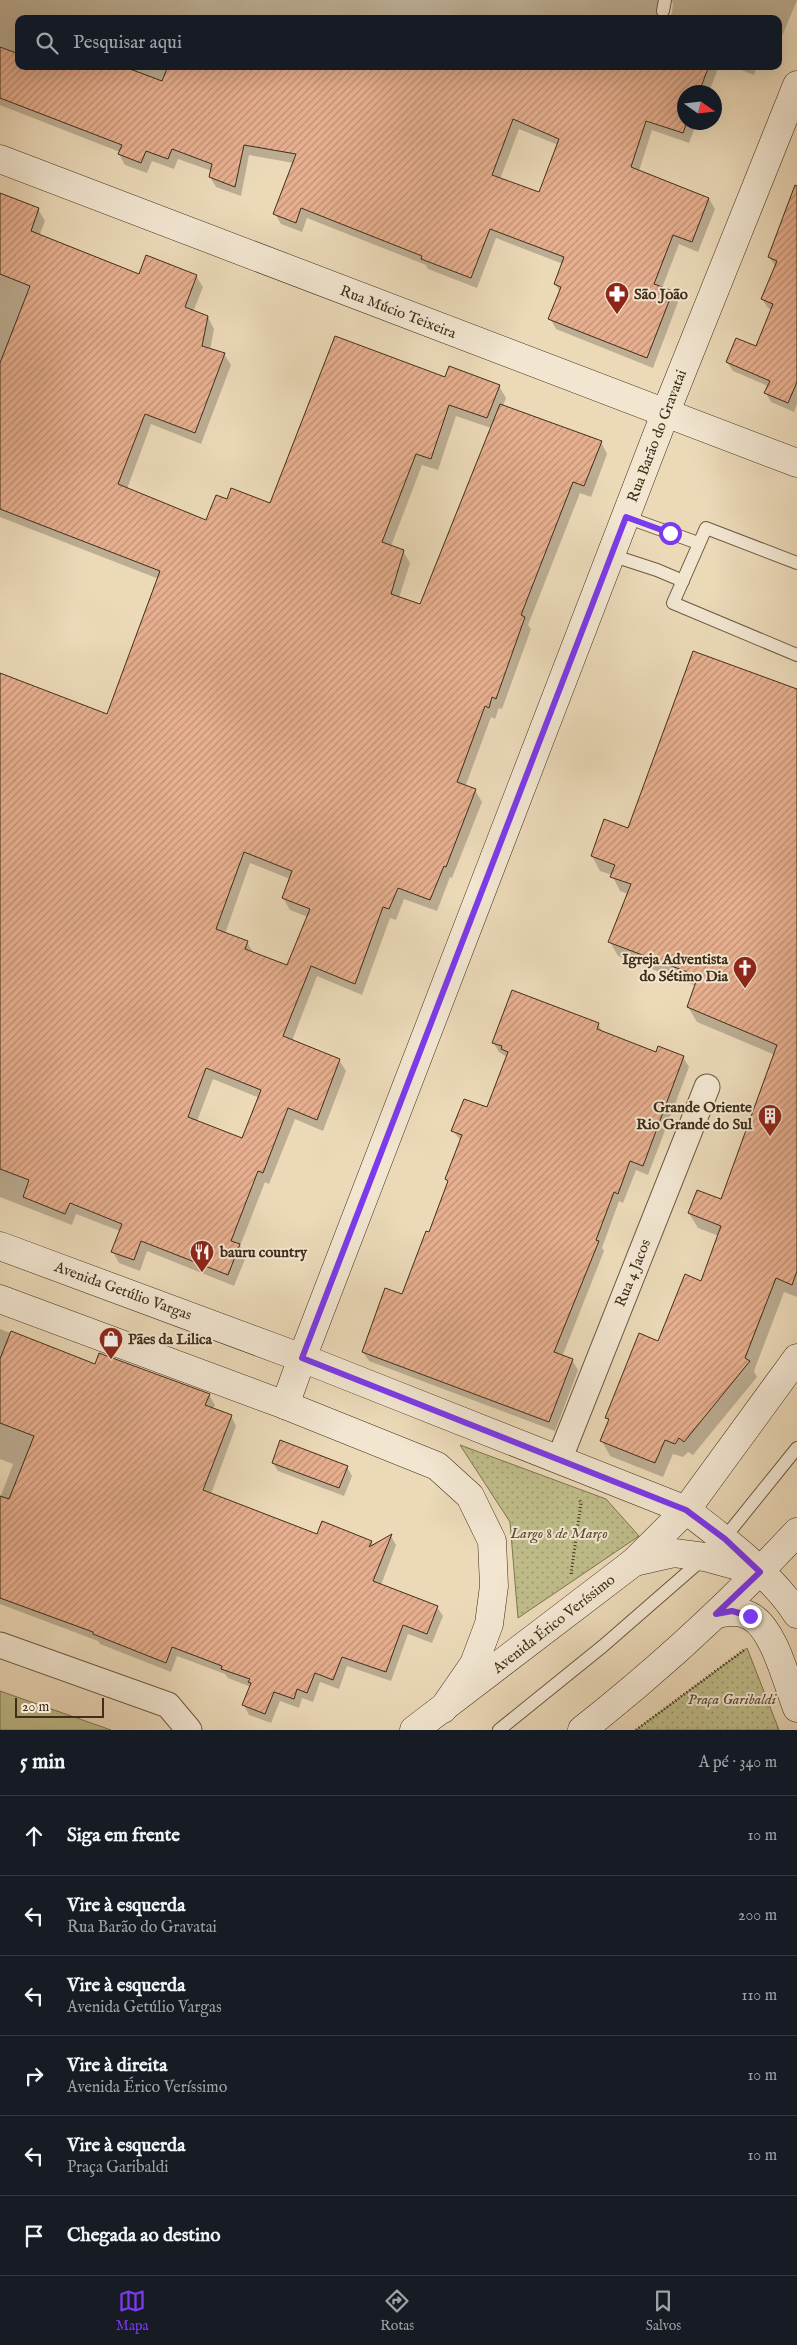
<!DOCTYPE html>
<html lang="pt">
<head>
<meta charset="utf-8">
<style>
  :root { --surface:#171b24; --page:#242831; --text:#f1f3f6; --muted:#9ea1a6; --line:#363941; --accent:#7c3aed }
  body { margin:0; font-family:"IM FELL English",serif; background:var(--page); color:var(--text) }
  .compass { position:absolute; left:677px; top:85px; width:45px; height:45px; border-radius:50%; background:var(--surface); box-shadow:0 5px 20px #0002; rotate:104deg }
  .scale { position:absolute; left:15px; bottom:12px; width:89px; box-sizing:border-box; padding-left:5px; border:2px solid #412e19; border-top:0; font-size:14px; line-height:18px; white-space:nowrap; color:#412e19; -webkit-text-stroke:4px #f2e6d1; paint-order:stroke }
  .stop { position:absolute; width:15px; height:15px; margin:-11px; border:4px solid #7c3aed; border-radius:50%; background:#fff }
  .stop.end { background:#7c3aed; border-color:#fff; box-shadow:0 1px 5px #0008 }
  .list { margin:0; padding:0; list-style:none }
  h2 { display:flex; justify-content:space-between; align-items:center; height:65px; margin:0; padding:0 20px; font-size:21px }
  h2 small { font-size:16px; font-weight:400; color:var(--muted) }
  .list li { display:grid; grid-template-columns:32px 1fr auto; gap:15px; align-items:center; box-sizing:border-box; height:80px; padding:0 20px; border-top:1px solid var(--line) }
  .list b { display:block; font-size:19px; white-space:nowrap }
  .list p { margin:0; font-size:16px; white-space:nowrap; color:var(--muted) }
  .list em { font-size:16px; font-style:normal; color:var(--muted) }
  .icon { flex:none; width:28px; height:28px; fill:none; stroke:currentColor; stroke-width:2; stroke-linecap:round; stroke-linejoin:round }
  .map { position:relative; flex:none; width:797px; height:1730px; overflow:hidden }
  .search { position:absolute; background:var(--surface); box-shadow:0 5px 20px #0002; left:15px; right:15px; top:15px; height:55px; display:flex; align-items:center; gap:12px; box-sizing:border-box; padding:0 18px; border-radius:10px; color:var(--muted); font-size:19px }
  .sheet { height:545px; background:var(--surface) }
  nav { display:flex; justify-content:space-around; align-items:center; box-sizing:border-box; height:70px; border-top:1px solid var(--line); background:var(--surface); font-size:14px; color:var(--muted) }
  nav a { display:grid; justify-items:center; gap:2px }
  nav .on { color:var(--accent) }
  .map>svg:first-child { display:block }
  .green { fill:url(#green-dots); stroke:#807652 }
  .pitch { fill:#bfbd8a; stroke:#807652 }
  .shadow { fill:#0003; fill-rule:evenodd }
  .building { fill:url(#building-hatch); stroke:#412e19; fill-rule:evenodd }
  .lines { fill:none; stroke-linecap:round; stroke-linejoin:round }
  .lane-casing { stroke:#6c5941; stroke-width:14 }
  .street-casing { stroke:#6c5941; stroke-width:27 }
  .secondary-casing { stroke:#412e19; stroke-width:29 }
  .path { stroke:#412e19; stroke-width:3; stroke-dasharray:1 2.5; stroke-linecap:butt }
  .lane { stroke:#f2e6d1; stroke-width:12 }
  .street { stroke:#f2e6d1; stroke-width:25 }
  .secondary { stroke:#f2e6d1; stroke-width:28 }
  .route { stroke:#7c3aed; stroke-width:6 }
  .labels { text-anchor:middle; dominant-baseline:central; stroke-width:4; stroke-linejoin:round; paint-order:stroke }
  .poi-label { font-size:15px; font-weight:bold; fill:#412e19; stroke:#f2e6d1; text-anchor:start }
  .street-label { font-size:15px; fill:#412e19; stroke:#f2e6d1 }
  .park-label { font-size:15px; font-style:italic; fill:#5a4b30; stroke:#f2e6d1 }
</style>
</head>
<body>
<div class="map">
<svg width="797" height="1730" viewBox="0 0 797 1730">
  <defs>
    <pattern id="green-dots" width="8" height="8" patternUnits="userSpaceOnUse" patternTransform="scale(1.25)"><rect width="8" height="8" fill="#bfbd8a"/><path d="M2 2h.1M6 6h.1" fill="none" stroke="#9d9a70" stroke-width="1.8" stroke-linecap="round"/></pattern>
    <pattern id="building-hatch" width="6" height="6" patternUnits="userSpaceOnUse" patternTransform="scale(1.25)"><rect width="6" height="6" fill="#e7af8f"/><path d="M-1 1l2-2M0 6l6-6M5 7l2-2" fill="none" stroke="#bd8f74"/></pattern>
  </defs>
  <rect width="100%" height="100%" fill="#ebd9b8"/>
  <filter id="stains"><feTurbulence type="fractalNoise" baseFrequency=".004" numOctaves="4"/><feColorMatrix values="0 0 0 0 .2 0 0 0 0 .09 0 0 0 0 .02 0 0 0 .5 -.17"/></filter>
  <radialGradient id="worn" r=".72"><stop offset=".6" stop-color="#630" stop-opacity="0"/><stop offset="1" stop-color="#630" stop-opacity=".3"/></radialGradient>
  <!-- green -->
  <g class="green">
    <polygon points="460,1445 606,1499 639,1536 518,1618 510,1522"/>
    <polygon points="747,1648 779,1730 636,1730 640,1727"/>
  </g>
  <!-- pitch -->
  <polygon class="pitch" points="0,1691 111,1730 0,1730"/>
  <!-- shadow -->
  <g class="shadow">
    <path d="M0,0H797L778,46V19H668L672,13L673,2L668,3L662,9L661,19H19V66H719L709,92H684V122H697L689,143L652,130L639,171L709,199L715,209L698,252L679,244L662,288L672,292L678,302L653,368L556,329L550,318L560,292L555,284L563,264L496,238L477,288L428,269L426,265L307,218L302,232L281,224L275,214L294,163L249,155L241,196L216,187L210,177L212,171L178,159L174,169L152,161L147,173L125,165L119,154L120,152L0,105ZM519,129L558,145L540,193L500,179Z"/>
    <polygon points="731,66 757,66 754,75"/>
    <polygon points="797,184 797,404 794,412 771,402 766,393 768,386 733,371 727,362 757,348 772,310 768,308 762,299 776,267 769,257"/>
    <path d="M0,194L38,209L45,221L39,236L140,275L196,276L203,287L193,312L208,317L214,329L210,350L224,354L231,365L201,444L151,424L127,489L207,522L227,501L271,505L445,378L499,386L506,398L503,406L601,442L607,454L591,497L580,493L528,625L531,629L502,709L499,708L495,719L491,717L465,787L475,790L482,802L452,878L450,877L437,911L404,899L396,920L390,918L362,995L317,976L292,1041L339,1060L346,1071L323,1131L295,1119L269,1184L265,1182L240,1246L246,1257L234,1286L147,1251L140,1271L119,1263L113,1252L120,1231L76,1214L72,1225L0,1197V675L108,716L159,579L0,517ZM456,416L491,428L420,606L399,598L410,563L403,551L391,546L422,465L438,470ZM250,863L290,879L283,898L290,910L308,917L288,967L254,954L247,942L225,934ZM213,1079L260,1098L243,1140L197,1121Z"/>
    <polygon points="797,691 797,1297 784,1292 754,1371 757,1377 693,1455 688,1452 683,1457 673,1454 663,1477 610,1456 602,1441 609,1422 607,1418 701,1282 719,1236 698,1228 689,1213 722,1201 775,1055 697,1022 688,1007 696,986 618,956 610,942 628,894 620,891 612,875 600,871 592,856 629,830"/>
    <polygon points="598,1024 603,1033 656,1053 683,1057 689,1067 648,1175 636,1170 623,1203 619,1201 602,1248 604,1251 562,1357 572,1360 578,1370 555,1431 369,1361 363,1352 402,1296 430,1233 449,1183 446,1179 461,1141 453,1131 488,1109 507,1057 499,1052 493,1042"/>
    <polygon points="0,1329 95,1365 209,1395 215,1405 213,1409 231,1416 236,1426 211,1494 318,1536 371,1542 374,1546 391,1536 396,1545 381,1585 437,1607 443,1616 432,1643 408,1634 391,1681 347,1666 339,1689 320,1682 313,1702 302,1698 299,1708 280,1701 271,1723 249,1715 244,1705 251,1687 228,1678 225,1674 177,1656 171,1672 100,1644 98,1641 0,1604 0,1498 13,1464 0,1459"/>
    <polygon points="273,1463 347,1467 352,1476 344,1496 278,1471"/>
  </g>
  <!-- building -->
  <g class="building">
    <path d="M0,47L19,54V66H122L162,81L168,66H709L699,92H684V122H687L683,133L646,121L631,167L709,198L692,242L673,235L654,284L673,291L647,358L548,319L561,287L554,284L564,257L490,229L471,278L421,259L422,256L301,208L296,223L273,214L296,154L244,145L235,187L209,177L212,164L172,149L168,159L146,151L141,163L118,154L122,145L0,98ZM513,119L559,139L539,192L492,175Z"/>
    <polygon points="795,185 797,186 797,382 788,403 764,393 770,381 726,362 736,338 756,346 773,304 761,299 777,261 768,257"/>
    <path d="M0,193L39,208L31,231L139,274L146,255L197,275L185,307L208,316L202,346L225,353L195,433L145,414L118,484L206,520L216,495L227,499L231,488L270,503L335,336L445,377L449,366L500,385L487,418L449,405L431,459L416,454L382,542L404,550L391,594L420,604L500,404L602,441L584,486L573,482L521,615L525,617L496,699L492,697L489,708L485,706L457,782L476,789L446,867L444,866L430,900L398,888L389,909L383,907L355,984L311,966L283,1036L340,1059L317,1120L288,1108L263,1173L258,1171L231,1241L240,1244L228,1275L141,1241L134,1260L111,1252L122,1224L70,1203L65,1214L23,1197L29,1180L0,1169V673L107,714L160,571L0,509V363L30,286L0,274ZM244,852L292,871L282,898L310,909L287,965L245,949L248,941L216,929ZM206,1068L261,1090L242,1138L188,1117Z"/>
    <polygon points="693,651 797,689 797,1271 792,1285 776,1278 745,1358 750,1361 684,1442 679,1438 675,1444 665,1440 655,1463 600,1441 609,1419 605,1418 639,1333 658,1341 685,1274 701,1281 721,1226 688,1213 697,1190 721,1199 777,1045 687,1007 698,976 608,942 631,884 610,877 615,865 591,856 604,819 628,828"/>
    <polygon points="512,990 599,1023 597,1029 656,1052 658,1046 684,1056 643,1166 630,1161 618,1194 614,1192 596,1240 599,1241 554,1352 573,1359 549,1422 362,1352 385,1288 402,1294 426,1231 429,1232 448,1181 445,1179 462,1135 451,1131 464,1099 487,1107 508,1052 501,1049 502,1046 492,1043"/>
    <polygon points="11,1331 95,1364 99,1353 210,1394 205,1405 232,1415 203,1490 317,1534 322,1521 372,1541 369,1547 392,1534 373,1581 438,1606 427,1634 403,1625 386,1672 342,1657 333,1680 315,1673 307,1693 297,1689 294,1699 274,1692 265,1714 242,1705 251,1683 248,1682 250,1679 221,1669 222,1666 172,1647 166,1663 93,1634 93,1632 0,1598 0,1496 9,1499 34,1436 0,1423 0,1359"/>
    <polygon points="280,1440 348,1466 339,1488 272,1463"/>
  </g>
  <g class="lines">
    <defs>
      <g id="lane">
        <polyline points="663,11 665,0"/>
        <polyline points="626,517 698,543"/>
        <polyline points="611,555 657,570 683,581"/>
        <polyline points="797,563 706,528 673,603 797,655"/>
        <polyline points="722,1541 797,1448"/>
        <polyline points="499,1730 603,1646 704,1558"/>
      </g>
      <g id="street">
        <polyline points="559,1460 707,1087"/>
        <polyline points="0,1645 168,1705 189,1730"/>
      </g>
      <g id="secondary">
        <polyline points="0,159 797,463"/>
        <path d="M0,1246L302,1358L686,1510C724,1539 771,1574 797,1614"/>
        <polyline points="0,1299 285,1405 437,1466 470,1496 492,1541 494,1586 489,1624 474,1664 443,1709"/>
        <polyline points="285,1405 302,1358 665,414 797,85"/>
        <polyline points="634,1562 674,1553 705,1557 756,1571"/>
        <path d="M716,1614C727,1612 739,1610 750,1616C774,1628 787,1683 797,1708"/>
        <polyline points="414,1730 634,1562 686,1510 797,1358"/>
        <path d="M582,1730C658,1670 731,1603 797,1532"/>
      </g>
    </defs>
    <!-- lane casing -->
    <use href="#lane" class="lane-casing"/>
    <!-- street casing -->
    <use href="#street" class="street-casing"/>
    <!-- secondary casing -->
    <use href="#secondary" class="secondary-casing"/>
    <!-- path -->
    <g class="path">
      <polyline points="571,1574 581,1503 579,1499"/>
      <polyline points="636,1730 744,1650"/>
    </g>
    <!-- lane -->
    <use href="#lane" class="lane"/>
    <!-- street -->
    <use href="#street" class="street"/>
    <!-- secondary -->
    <use href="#secondary" class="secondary"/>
  </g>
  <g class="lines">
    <!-- route -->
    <polyline class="route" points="670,533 626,517 302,1358 686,1510 725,1539 760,1572 716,1614 732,1611 750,1616"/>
  </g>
  <!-- icons -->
  <defs>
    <symbol id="pharmacy-pin" viewBox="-11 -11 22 30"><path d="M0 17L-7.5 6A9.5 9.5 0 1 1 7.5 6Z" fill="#8f2418" stroke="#f2e6d1"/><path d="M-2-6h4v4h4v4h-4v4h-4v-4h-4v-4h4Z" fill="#fff"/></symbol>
    <symbol id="church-pin" viewBox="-11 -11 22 30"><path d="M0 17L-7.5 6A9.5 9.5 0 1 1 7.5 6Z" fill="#8f2418" stroke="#f2e6d1"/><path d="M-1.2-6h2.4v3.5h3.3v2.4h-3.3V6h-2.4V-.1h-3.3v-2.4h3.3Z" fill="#fff"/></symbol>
    <symbol id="building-pin" viewBox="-11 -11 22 30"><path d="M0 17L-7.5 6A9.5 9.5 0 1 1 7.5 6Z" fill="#8f2418" stroke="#f2e6d1"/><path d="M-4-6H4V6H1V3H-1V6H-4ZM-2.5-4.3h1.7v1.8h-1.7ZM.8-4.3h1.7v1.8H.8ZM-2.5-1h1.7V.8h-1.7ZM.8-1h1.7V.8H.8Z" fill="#fff"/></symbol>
    <symbol id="restaurant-pin" viewBox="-11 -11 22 30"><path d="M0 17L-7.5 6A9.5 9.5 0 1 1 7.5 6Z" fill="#8f2418" stroke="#f2e6d1"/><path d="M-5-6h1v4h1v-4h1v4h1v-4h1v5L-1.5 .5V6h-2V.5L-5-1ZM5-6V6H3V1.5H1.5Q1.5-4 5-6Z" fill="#fff"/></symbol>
    <symbol id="shop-pin" viewBox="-11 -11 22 30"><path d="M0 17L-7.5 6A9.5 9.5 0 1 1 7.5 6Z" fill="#8f2418" stroke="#f2e6d1"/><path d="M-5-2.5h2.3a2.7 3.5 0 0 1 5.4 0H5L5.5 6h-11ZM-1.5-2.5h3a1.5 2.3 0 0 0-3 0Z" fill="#fff"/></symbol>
  </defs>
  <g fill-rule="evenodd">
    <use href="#pharmacy-pin" x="603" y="280" width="28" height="38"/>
    <use href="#church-pin" x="731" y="954" width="28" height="38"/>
    <use href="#building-pin" x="756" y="1102" width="28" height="38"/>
    <use href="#restaurant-pin" x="188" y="1238" width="28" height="38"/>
    <use href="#shop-pin" x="97" y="1325" width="28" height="38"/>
  </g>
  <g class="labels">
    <!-- poi labels -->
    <g class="poi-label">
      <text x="634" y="294">São João</text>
      <text x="728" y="959" text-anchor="end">Igreja Adventista<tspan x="728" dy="17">do Sétimo Dia</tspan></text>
      <text x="752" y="1107" text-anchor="end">Grande Oriente<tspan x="752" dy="17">Rio Grande do Sul</tspan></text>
      <text x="220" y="1252">bauru country</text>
      <text x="128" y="1339">Pães da Lilica</text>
    </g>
    <!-- street labels -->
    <g class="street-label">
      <text transform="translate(398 312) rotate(21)">Rua Múcio Teixeira</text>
      <text transform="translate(657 436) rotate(-69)">Rua Barão do Gravatai</text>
      <text transform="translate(633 1273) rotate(-68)">Rua 4 Jacos</text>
      <text transform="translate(123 1291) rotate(20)">Avenida Getúlio Vargas</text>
      <text transform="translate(554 1624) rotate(-38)">Avenida Érico Veríssimo</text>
    </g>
    <!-- park labels -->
    <g class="park-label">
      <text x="559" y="1533">Largo 8 de Março</text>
      <text x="732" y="1699">Praça Garibaldi</text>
    </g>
  </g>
  <rect width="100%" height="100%" filter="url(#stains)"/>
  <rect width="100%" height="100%" fill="url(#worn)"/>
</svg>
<svg class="compass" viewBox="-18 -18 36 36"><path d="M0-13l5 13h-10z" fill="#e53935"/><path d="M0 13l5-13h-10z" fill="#9ea1a6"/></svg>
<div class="scale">20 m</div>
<div class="stop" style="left:670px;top:533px"></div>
<div class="stop end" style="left:750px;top:1616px"></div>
<div class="search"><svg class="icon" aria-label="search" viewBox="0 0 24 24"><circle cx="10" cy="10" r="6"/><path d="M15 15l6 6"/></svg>Pesquisar aqui</div>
</div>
<section class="sheet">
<h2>5 min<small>A pé · 340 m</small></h2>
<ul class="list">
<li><svg class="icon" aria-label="ahead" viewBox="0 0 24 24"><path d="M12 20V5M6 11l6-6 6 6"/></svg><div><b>Siga em frente</b></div><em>10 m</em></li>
<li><svg class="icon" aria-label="left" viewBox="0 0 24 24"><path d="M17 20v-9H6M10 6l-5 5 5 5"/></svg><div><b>Vire à esquerda</b><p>Rua Barão do Gravatai</p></div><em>200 m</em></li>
<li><svg class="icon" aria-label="left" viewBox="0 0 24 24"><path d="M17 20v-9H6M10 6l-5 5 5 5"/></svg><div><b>Vire à esquerda</b><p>Avenida Getúlio Vargas</p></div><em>110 m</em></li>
<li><svg class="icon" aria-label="right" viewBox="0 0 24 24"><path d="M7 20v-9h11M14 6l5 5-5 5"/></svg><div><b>Vire à direita</b><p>Avenida Érico Veríssimo</p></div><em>10 m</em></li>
<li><svg class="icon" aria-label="left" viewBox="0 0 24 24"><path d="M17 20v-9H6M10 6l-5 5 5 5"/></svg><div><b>Vire à esquerda</b><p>Praça Garibaldi</p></div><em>10 m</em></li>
<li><svg class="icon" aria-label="arrive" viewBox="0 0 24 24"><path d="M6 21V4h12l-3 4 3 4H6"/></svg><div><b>Chegada ao destino</b></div></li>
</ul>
</section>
<nav>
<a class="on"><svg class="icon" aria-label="map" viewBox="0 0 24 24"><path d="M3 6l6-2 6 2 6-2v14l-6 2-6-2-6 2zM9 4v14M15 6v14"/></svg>Mapa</a>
<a><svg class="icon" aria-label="directions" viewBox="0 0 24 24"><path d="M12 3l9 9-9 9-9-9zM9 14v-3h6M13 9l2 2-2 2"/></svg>Rotas</a>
<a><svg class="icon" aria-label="saved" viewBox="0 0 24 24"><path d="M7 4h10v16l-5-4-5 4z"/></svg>Salvos</a>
</nav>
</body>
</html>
